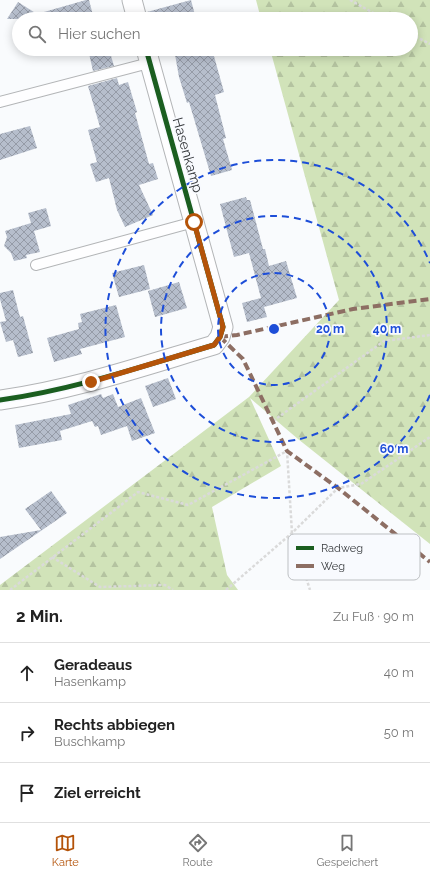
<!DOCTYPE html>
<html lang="de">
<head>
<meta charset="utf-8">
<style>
  :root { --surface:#fff; --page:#f2f2f2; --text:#222; --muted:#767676; --line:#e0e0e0; --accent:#b45309 }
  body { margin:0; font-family:Raleway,sans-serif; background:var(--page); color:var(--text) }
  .stop { position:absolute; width:12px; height:12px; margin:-9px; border:3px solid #b45309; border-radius:50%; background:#fff }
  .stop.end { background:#b45309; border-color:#fff; box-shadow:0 1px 4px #0008 }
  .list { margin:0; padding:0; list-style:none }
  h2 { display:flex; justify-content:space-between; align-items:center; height:52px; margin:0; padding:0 16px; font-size:17px }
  h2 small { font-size:13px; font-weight:400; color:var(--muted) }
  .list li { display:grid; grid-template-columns:26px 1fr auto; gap:12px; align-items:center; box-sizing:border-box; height:60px; padding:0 16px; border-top:1px solid var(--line) }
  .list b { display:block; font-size:15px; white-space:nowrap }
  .list p { margin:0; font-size:13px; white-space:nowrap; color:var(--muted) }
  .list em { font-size:13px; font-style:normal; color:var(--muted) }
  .icon { flex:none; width:22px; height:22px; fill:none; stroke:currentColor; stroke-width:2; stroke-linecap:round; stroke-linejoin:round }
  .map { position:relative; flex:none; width:430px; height:590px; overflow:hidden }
  .search { position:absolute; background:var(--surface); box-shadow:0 2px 10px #0003; left:12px; right:12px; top:12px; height:44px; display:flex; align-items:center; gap:10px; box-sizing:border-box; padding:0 14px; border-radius:22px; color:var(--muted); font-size:15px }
  .sheet { height:232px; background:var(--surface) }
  nav { display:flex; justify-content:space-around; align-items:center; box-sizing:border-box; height:56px; border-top:1px solid var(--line); background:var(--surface); font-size:11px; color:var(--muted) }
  nav a { display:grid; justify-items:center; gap:2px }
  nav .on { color:var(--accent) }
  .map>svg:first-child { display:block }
  .forest { fill:url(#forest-firs) }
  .building { fill:url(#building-cross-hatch) }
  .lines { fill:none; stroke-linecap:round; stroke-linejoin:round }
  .service-casing { stroke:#b3b5b7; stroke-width:12 }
  .minor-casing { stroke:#b3b5b7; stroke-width:21 }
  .path { stroke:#dadada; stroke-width:2.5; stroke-dasharray:3 2; stroke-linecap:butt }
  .service { stroke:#fefeff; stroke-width:10 }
  .minor { stroke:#fefeff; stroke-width:19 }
  .quiet { stroke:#8d6e63; stroke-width:4; stroke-dasharray:8 4; stroke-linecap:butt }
  .cycleway-casing { stroke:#f8fafe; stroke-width:8 }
  .cycleway { stroke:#1b5e20; stroke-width:5 }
  .route { stroke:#b45309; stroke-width:5 }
  .ring { fill:none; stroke:#1d4ed8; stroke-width:2; stroke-dasharray:7 5 }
  .labels { text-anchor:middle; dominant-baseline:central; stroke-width:3.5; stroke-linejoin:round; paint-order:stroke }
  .street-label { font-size:14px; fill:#34373a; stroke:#f8fafe }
  .key { fill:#f8fafe; stroke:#bdc0c3; stroke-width:1 }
  .key-label { font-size:11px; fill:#34373a }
  .centre { fill:#1d4ed8; stroke:#f8fafe; stroke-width:2 }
  .ring-label { font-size:12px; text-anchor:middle; font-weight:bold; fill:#1d4ed8; stroke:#f8fafe; stroke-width:3.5; stroke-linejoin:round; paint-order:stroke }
</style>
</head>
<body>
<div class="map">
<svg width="430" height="590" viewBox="0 0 430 590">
  <defs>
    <pattern id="forest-firs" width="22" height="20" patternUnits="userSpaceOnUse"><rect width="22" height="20" fill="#d1e3b9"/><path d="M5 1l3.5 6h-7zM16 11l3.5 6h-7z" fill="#b4c3a0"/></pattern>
    <pattern id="building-cross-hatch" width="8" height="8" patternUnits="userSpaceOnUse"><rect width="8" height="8" fill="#b6becc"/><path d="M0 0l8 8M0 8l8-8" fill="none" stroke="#959ba7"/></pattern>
  </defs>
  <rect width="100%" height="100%" fill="#f9fbfd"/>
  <!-- forest -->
  <polygon class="forest" points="256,0 430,0 430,544 298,439 250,398 281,466 212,507 227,575 238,590 0,590 0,585 249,397 339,300 270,49 411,49 411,19 261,19"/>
  <!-- building -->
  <g class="building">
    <polygon points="86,0 89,0 94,19 7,19 18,2 37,14"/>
    <polygon points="191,0 196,19 148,19 147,12"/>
    <polygon points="88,49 109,49 114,66 93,71"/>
    <polygon points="174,49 212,49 224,92 215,95 226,138 223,139 232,170 211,176 189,102 187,103 179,77"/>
    <polygon points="117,78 119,85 128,82 137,112 135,113 149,164 153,163 158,179 139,185 153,215 125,227 117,210 109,178 96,182 90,164 97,162 88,130 100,127 88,86"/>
    <polygon points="30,126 37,148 0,160 0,134"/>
    <polygon points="246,197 247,200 250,200 263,249 265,249 269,266 286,261 297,298 264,307 267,317 247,322 242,303 261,298 249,253 234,257 220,204"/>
    <polygon points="46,208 51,226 34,231 40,252 26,255 27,258 14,261 11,253 4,246 7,237 5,231 31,223 28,213"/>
    <polygon points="144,265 150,289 119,297 112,273"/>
    <polygon points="179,282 187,308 155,317 148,291"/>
    <polygon points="13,290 20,317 23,316 33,353 18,357 13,340 6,342 0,322 6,321 0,299 0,293"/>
    <polygon points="116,305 125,337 80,349 82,354 54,362 47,338 79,329 78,323 82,322 80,314"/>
    <polygon points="168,378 176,399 153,407 145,386"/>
    <polygon points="101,394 103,398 113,394 118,407 141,398 155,433 132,441 127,426 101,435 98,426 95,427 92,421 60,431 62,440 19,448 15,425 71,414 68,405"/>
    <polygon points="51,491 67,513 0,559 0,537 41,530 25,509"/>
  </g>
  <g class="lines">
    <defs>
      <g id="service">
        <polyline points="0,102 149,63"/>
        <polyline points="36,265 194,222"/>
      </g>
      <g id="minor">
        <polyline points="132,0 137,19"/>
        <path d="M0,400C73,390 143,366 214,345L220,337L223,327L146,49"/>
      </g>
    </defs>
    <!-- service casing -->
    <use href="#service" class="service-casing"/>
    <!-- minor casing -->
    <use href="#minor" class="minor-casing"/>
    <!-- path -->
    <g class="path">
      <polyline points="350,0 384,19"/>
      <polyline points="411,34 430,44"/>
      <polyline points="273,421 384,341 430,335"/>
      <polyline points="52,557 100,587 165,585 173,590"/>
      <polyline points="10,590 138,492 188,505 287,451 292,533 310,590"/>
      <polyline points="226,590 292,533 338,488 361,484 430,437"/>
    </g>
    <!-- service -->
    <use href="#service" class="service"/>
    <!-- minor -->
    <use href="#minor" class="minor"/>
    <!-- quiet -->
    <g class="quiet">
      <polyline points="220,337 243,359 287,451 338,488 430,562"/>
      <polyline points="220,337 237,335 353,309 430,299"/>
    </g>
    <defs>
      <path id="cycleway" d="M0,400C73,390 143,366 214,345L220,337L223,327L146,49"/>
    </defs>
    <!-- cycleway casing -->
    <use href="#cycleway" class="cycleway-casing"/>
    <!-- cycleway -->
    <use href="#cycleway" class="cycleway"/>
  </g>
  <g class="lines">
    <!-- route -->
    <polyline class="route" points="91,382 214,345 220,337 223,327 194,222"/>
  </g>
  <!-- distance rings -->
  <g class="ring">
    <circle cx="274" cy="329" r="56"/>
    <circle cx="274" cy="329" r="113"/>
    <path d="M430 395A169 169 0 1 1 430 263"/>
  </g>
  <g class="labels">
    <!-- street labels -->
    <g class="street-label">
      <text transform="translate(188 155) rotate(74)">Hasenkamp</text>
    </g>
  </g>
  <!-- legend -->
  <rect x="288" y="534" width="132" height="46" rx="6" class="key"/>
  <rect x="296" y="546" width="18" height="4" fill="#1b5e20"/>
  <rect x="296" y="564" width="18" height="4" fill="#8d6e63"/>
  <g class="key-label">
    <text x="321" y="552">Radweg</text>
    <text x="321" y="570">Weg</text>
  </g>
  <circle cx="274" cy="329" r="6" class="centre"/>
  <g class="ring-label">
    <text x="330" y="333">20 m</text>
    <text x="387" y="333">40 m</text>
    <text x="394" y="453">60 m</text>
  </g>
</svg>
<div class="stop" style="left:194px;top:222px"></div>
<div class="stop end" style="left:91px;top:382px"></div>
<div class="search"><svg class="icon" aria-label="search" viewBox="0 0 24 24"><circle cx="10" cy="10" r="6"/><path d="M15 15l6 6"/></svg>Hier suchen</div>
</div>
<section class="sheet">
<h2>2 Min.<small>Zu Fuß · 90 m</small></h2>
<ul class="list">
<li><svg class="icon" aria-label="ahead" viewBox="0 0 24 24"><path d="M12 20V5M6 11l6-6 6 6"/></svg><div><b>Geradeaus</b><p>Hasenkamp</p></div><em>40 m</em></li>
<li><svg class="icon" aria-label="right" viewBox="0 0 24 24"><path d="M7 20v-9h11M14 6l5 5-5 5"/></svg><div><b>Rechts abbiegen</b><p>Buschkamp</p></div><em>50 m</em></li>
<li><svg class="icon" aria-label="arrive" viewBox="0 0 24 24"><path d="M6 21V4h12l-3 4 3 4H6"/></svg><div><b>Ziel erreicht</b></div></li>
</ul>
</section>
<nav>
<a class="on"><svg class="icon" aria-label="map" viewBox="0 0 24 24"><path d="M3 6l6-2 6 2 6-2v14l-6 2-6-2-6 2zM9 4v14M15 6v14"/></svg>Karte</a>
<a><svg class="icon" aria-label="directions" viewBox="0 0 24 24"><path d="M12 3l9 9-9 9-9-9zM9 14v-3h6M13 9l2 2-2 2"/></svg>Route</a>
<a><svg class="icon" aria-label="saved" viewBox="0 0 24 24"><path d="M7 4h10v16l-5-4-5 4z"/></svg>Gespeichert</a>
</nav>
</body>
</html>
